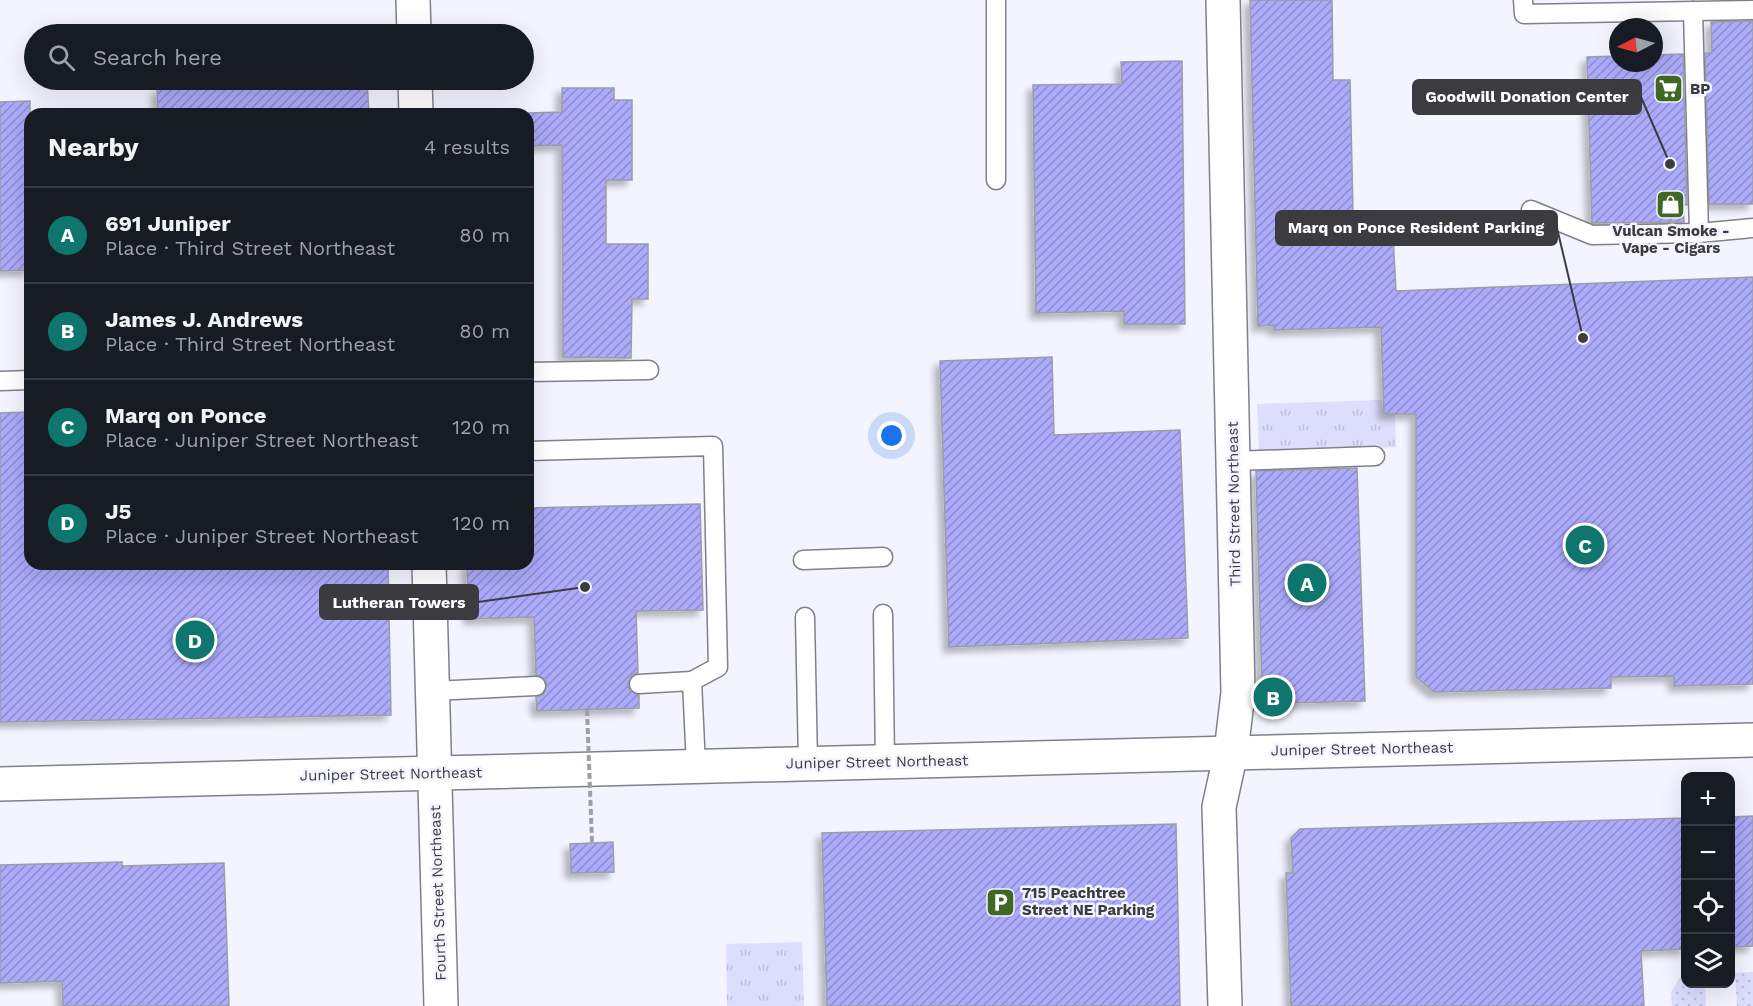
<!DOCTYPE html>
<html lang="en">
<head>
<meta charset="utf-8">
<style>
  :root { --surface:#171b24; --page:#20242c; --text:#f1f3f6; --muted:#9ea1a6; --line:#363941; --accent:#0f766e }
  body { margin:0; font-family:"Work Sans",sans-serif; background:var(--page); color:var(--text) }
  .controls { position:absolute; right:18px; bottom:18px; display:grid; overflow:hidden; border-radius:12px; box-shadow:0 6px 24px #0002 }
  .controls button { width:54px; height:54px; display:grid; place-items:center; padding:0; border:0; border-bottom:2px solid var(--line); background:var(--surface); color:var(--text); font:30px sans-serif }
  .compass { position:absolute; left:1609px; top:18px; width:54px; height:54px; border-radius:50%; background:var(--surface); box-shadow:0 6px 24px #0002; rotate:264deg }
  .you { position:absolute; left:892px; top:436px; width:21px; height:21px; margin:-15px; border:4px solid #fff; border-radius:50%; background:#1a73e8; box-shadow:0 0 0 9px #1a73e833 }
  .badge { display:grid; place-items:center; width:39px; height:39px; border-radius:50%; background:var(--accent); color:#fff; font-size:20px; font-weight:700 }
  .pin { position:absolute; translate:-50% -50%; border:3px solid #fff; box-shadow:0 2px 6px #0006 }
  .list { margin:0; padding:0; list-style:none }
  h2 { display:flex; justify-content:space-between; align-items:center; height:78px; margin:0; padding:0 24px; font-size:26px }
  h2 small { font-size:20px; font-weight:400; color:var(--muted) }
  .list li { display:grid; grid-template-columns:39px 1fr auto; gap:18px; align-items:center; box-sizing:border-box; height:96px; padding:0 24px; border-top:2px solid var(--line) }
  .list b { display:block; font-size:22px; white-space:nowrap }
  .list p { margin:0; font-size:20px; white-space:nowrap; color:var(--muted) }
  .list em { font-size:20px; font-style:normal; color:var(--muted) }
  .icon { flex:none; width:33px; height:33px; fill:none; stroke:currentColor; stroke-width:2; stroke-linecap:round; stroke-linejoin:round }
  .map { position:relative; flex:none; width:1753px; height:1006px; overflow:hidden }
  .search { position:absolute; background:var(--surface); box-shadow:0 6px 24px #0002; left:24px; top:24px; width:510px; height:66px; display:flex; align-items:center; gap:15px; box-sizing:border-box; padding:0 21px; border-radius:33px; color:var(--muted); font-size:22px }
  .panel { position:absolute; background:var(--surface); box-shadow:0 6px 24px #0002; left:24px; top:108px; width:510px; height:462px; border-radius:18px }
  .map>svg:first-child { display:block }
  .grass { fill:url(#grass-dots) }
  .park { fill:url(#park-tufts) }
  .building { fill:url(#building-hatch); stroke:#9c9da7; stroke-width:1.5; filter:url(#shadow) }
  .lines { fill:none; stroke-linecap:round; stroke-linejoin:round }
  .lane-casing { stroke:#80808a; stroke-width:21 }
  .street-casing { stroke:#80808a; stroke-width:36 }
  .secondary-casing { stroke:#80808a; stroke-width:36 }
  .lane { stroke:#fff; stroke-width:18 }
  .street { stroke:#fff; stroke-width:33 }
  .secondary { stroke:#fff; stroke-width:33 }
  .path-bridge { stroke:#9d9ea6; stroke-width:4; stroke-dasharray:6 3; stroke-linecap:butt }
  .labels { text-anchor:middle; dominant-baseline:central; stroke-width:5; stroke-linejoin:round; paint-order:stroke }
  .poi-label { font-size:15px; font-weight:bold; fill:#3c3c40; stroke:#f3f4ff; text-anchor:start }
  .street-label { font-size:15px; fill:#3c3c40; stroke:#f3f4ff }
  .leader { fill:none; stroke:#3c3c40; stroke-width:2 }
  .callout-dot { fill:#3c3c40; stroke:#f3f4ff; stroke-width:2 }
  .callout { fill:#3c3c40; stroke:#3c3c40; stroke-width:2 }
  .callout-label { font-size:16px; text-anchor:middle; font-weight:bold; fill:#fff }
</style>
</head>
<body>
<div class="map">
<svg width="1753" height="1006" viewBox="0 0 1753 1006">
  <defs>
    <pattern id="grass-dots" width="8" height="8" patternUnits="userSpaceOnUse" patternTransform="scale(1.5)"><rect width="8" height="8" fill="#dddefe"/><path d="M2 2h.1M6 6h.1" fill="none" stroke="#bfbfdb" stroke-width="1.8" stroke-linecap="round"/></pattern>
    <pattern id="park-tufts" width="24" height="20" patternUnits="userSpaceOnUse" patternTransform="scale(1.5)"><rect width="24" height="20" fill="#dddefe"/><path d="M3 7l-1-3M5 7V3M7 7l1-3M15 17l-1-3M17 17v-4M19 17l1-3" fill="none" stroke="#bfbfdb"/></pattern>
    <pattern id="building-hatch" width="6" height="6" patternUnits="userSpaceOnUse" patternTransform="scale(1.5)"><rect width="6" height="6" fill="#acaafa"/><path d="M-1 1l2-2M0 6l6-6M5 7l2-2" fill="none" stroke="#8d8ccc"/></pattern>
    <filter id="shadow"><feDropShadow dx="-5.5" dy="5.5" stdDeviation="3" flood-color="#0004"/></filter>
  </defs>
  <rect width="100%" height="100%" fill="#f3f4ff"/>
  <!-- grass -->
  <g class="grass">
    <polygon points="1753,972 1753,1006 1737,1006 1735,973"/>
    <polygon points="1681,976 1685,976 1686,984 1705,984 1706,1006 1672,1006 1671,992"/>
  </g>
  <!-- park -->
  <g class="park">
    <polygon points="1383,400 1384,414 1395,414 1396,447 1259,452 1257,404"/>
    <polygon points="802,942 804,1006 727,1006 726,944"/>
  </g>
  <!-- building -->
  <g class="building">
    <polygon points="1250,0 1332,0 1333,80 1350,80 1353,212 1374,211 1374,218 1392,217 1396,291 1753,277 1753,684 1674,686 1674,676 1611,677 1611,688 1434,692 1416,677 1416,414 1384,414 1381,327 1274,330 1274,325 1258,326"/>
    <polygon points="1753,21 1753,204 1709,204 1705,53 1712,53 1711,22"/>
    <polygon points="1683,54 1687,205 1683,205 1684,222 1592,223 1587,57 1618,56 1618,63 1654,63 1654,55"/>
    <polygon points="1182,61 1185,324 1124,324 1124,311 1036,313 1033,85 1122,84 1121,62"/>
    <polygon points="367,81 369,114 158,114 157,89"/>
    <polygon points="562,88 614,88 614,100 632,100 632,180 606,180 606,244 648,244 648,299 632,299 631,358 563,357 562,145 528,146 528,113 562,112"/>
    <polygon points="30,101 30,270 0,271 0,102"/>
    <polygon points="1052,357 1054,435 1180,430 1188,638 949,647 940,361"/>
    <polygon points="30,412 30,564 388,564 391,715 0,722 0,413"/>
    <polygon points="1357,468 1365,701 1288,703 1287,684 1262,685 1256,471"/>
    <polygon points="700,504 703,610 636,611 638,673 632,675 628,684 630,691 639,695 639,708 537,711 536,697 543,695 547,686 545,679 536,675 534,617 469,619 467,564 528,564 528,508"/>
    <polygon points="1753,816 1753,946 1731,947 1731,817"/>
    <polygon points="1686,818 1686,949 1641,951 1644,1006 1291,1006 1286,873 1293,873 1291,838 1300,829"/>
    <polygon points="1176,824 1180,1006 827,1006 822,833"/>
    <polygon points="613,842 614,872 571,873 570,844"/>
    <polygon points="122,862 122,866 224,863 229,1006 63,1006 62,981 0,983 0,865"/>
  </g>
  <g class="lines">
    <defs>
      <g id="lane">
        <polyline points="996,0 996,180"/>
        <polyline points="1523,0 1524,14 1753,10"/>
        <polyline points="1693,11 1699,233"/>
        <polyline points="1531,210 1592,235 1699,233 1753,228"/>
        <polyline points="528,372 649,370"/>
        <polyline points="0,381 30,380"/>
        <polyline points="528,451 713,446 718,667 692,681 696,766"/>
        <polyline points="1233,461 1375,456"/>
        <polyline points="803,560 883,557"/>
        <polyline points="883,614 885,763"/>
        <polyline points="805,617 808,763"/>
        <polyline points="639,684 692,681"/>
        <polyline points="433,691 536,686"/>
      </g>
      <g id="street">
        <polyline points="413,0 414,34"/>
        <polyline points="1223,0 1238,693 1231,752 1219,807 1225,1006"/>
        <polyline points="415,80 416,114"/>
        <polyline points="429,564 441,1006"/>
      </g>
      <polyline id="secondary" points="0,784 1753,740"/>
    </defs>
    <!-- lane casing -->
    <use href="#lane" class="lane-casing"/>
    <!-- street casing -->
    <use href="#street" class="street-casing"/>
    <!-- secondary casing -->
    <use href="#secondary" class="secondary-casing"/>
    <!-- lane -->
    <use href="#lane" class="lane"/>
    <!-- street -->
    <use href="#street" class="street"/>
    <!-- secondary -->
    <use href="#secondary" class="secondary"/>
    <!-- path-bridge -->
    <polyline class="path-bridge" points="587,710 592,842"/>
  </g>
  <!-- icons -->
  <defs>
    <symbol id="supermarket-square" viewBox="-11 -11 22 22"><rect x="-9" y="-9" width="18" height="18" rx="4" fill="#406723" stroke="#f3f4ff"/><path d="M-6-5.5h2.5l.6 2H6L4.5 2H-2.5L-4.4-4H-6ZM-1.5 3.2a1.3 1.3 0 1 0 .1 0ZM3 3.2a1.3 1.3 0 1 0 .1 0Z" fill="#fff"/></symbol>
    <symbol id="shop-square" viewBox="-11 -11 22 22"><rect x="-9" y="-9" width="18" height="18" rx="4" fill="#406723" stroke="#f3f4ff"/><path d="M-5-2.5h2.3a2.7 3.5 0 0 1 5.4 0H5L5.5 6h-11ZM-1.5-2.5h3a1.5 2.3 0 0 0-3 0Z" fill="#fff"/></symbol>
    <symbol id="parking-square" viewBox="-11 -11 22 22"><rect x="-9" y="-9" width="18" height="18" rx="4" fill="#406723" stroke="#f3f4ff"/><path d="M-3.5-5.5H1a3.5 3.5 0 0 1 0 7H-1V5.5H-3.5ZM-1-3.4V-.6H.8a1.4 1.4 0 0 0 0-2.8Z" fill="#fff"/></symbol>
  </defs>
  <g fill-rule="evenodd">
    <use href="#supermarket-square" x="1652" y="72" width="33" height="33"/>
    <use href="#shop-square" x="1654" y="188" width="33" height="33"/>
    <use href="#parking-square" x="984" y="886" width="33" height="33"/>
  </g>
  <g class="labels">
    <!-- poi labels -->
    <g class="poi-label">
      <text x="1690" y="89">BP</text>
      <text x="1671" y="231" text-anchor="middle">Vulcan Smoke -<tspan x="1671" dy="17">Vape - Cigars</tspan></text>
      <text x="1022" y="893">715 Peachtree<tspan x="1022" dy="17">Street NE Parking</tspan></text>
    </g>
    <!-- street labels -->
    <g class="street-label">
      <text transform="translate(1234 504) rotate(-91)">Third Street Northeast</text>
      <text transform="translate(1362 749) rotate(-1)">Juniper Street Northeast</text>
      <text transform="translate(877 762) rotate(-1)">Juniper Street Northeast</text>
      <text transform="translate(391 774) rotate(-1)">Juniper Street Northeast</text>
      <text transform="translate(438 893) rotate(-92)">Fourth Street Northeast</text>
    </g>
  </g>
  <!-- callouts -->
  <path class="leader" d="M1670 164L1641 97M1583 338L1557 228M585 587L478 602"/>
  <g class="callout-dot">
    <circle cx="1670" cy="164" r="6"/>
    <circle cx="1583" cy="338" r="6"/>
    <circle cx="585" cy="587" r="6"/>
  </g>
  <g class="callout">
    <rect x="1413" y="80" width="228" height="34" rx="6"/>
    <rect x="1276" y="211" width="281" height="34" rx="6"/>
    <rect x="320" y="585" width="158" height="34" rx="6"/>
  </g>
  <g class="callout-label">
    <text x="1527" y="102">Goodwill Donation Center</text>
    <text x="1416" y="233">Marq on Ponce Resident Parking</text>
    <text x="399" y="608">Lutheran Towers</text>
  </g>
</svg>
<div class="controls">
<button>+</button>
<button>−</button>
<button><svg class="icon" aria-label="locate" viewBox="0 0 24 24"><circle cx="12" cy="12" r="6"/><path d="M12 2v4M12 18v4M2 12h4M18 12h4"/></svg></button>
<button><svg class="icon" aria-label="layers" viewBox="0 0 24 24"><path d="M12 4l9 5-9 5-9-5zM3 14l9 5 9-5"/></svg></button>
</div>
<svg class="compass" viewBox="-18 -18 36 36"><path d="M0-13l5 13h-10z" fill="#e53935"/><path d="M0 13l5-13h-10z" fill="#9ea1a6"/></svg>
<div class="you"></div>
<div class="pin badge" style="left:1307px;top:583px">A</div>
<div class="pin badge" style="left:1273px;top:697px">B</div>
<div class="pin badge" style="left:1585px;top:545px">C</div>
<div class="pin badge" style="left:195px;top:640px">D</div>
<div class="search"><svg class="icon" aria-label="search" viewBox="0 0 24 24"><circle cx="10" cy="10" r="6"/><path d="M15 15l6 6"/></svg>Search here</div>
<section class="panel">
<h2>Nearby<small>4 results</small></h2>
<ul class="list">
<li><span class="badge">A</span><div><b>691 Juniper</b><p>Place · Third Street Northeast</p></div><em>80 m</em></li>
<li><span class="badge">B</span><div><b>James J. Andrews</b><p>Place · Third Street Northeast</p></div><em>80 m</em></li>
<li><span class="badge">C</span><div><b>Marq on Ponce</b><p>Place · Juniper Street Northeast</p></div><em>120 m</em></li>
<li><span class="badge">D</span><div><b>J5</b><p>Place · Juniper Street Northeast</p></div><em>120 m</em></li>
</ul>
</section>
</div>
</body>
</html>
